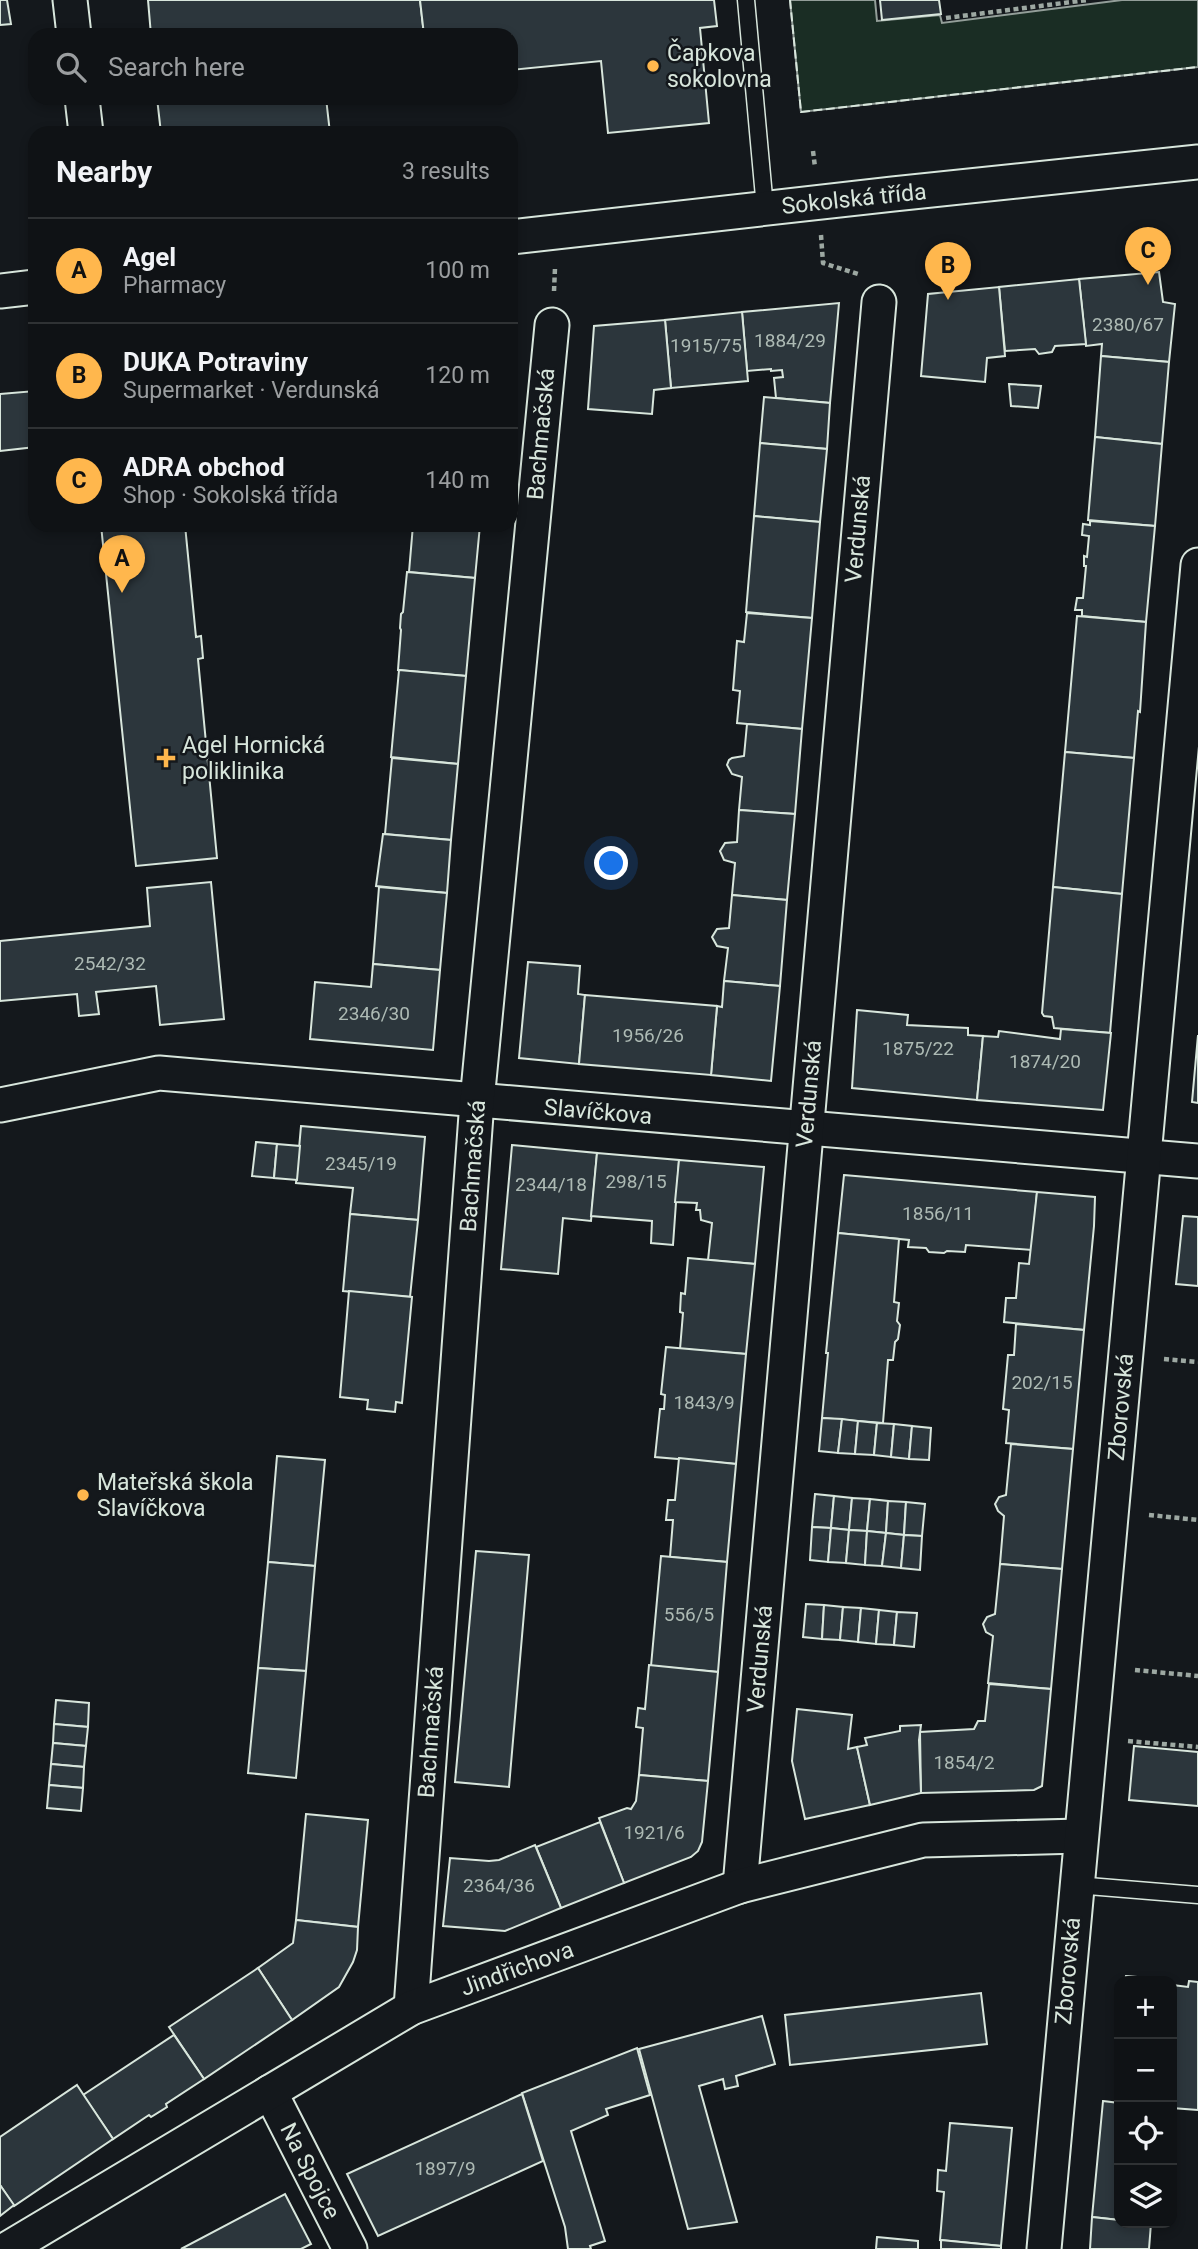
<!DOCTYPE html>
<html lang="en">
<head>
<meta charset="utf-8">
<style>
  :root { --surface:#0f1215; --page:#181b1e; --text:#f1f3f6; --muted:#9b9ea0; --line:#2f3234; --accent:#ffb74d }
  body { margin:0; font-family:Roboto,sans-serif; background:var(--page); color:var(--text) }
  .controls { position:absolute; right:21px; bottom:21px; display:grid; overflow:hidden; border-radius:14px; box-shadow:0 4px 10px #0003 }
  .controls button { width:63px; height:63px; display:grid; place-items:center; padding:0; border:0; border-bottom:2px solid var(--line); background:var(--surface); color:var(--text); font:35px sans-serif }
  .you { position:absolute; left:612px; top:864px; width:24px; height:24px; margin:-18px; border:5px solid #fff; border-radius:50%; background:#1a73e8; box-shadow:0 0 0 10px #1a73e833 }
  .badge { display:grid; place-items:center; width:46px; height:46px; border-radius:50%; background:var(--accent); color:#111; font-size:23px; font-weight:700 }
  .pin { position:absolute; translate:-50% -58px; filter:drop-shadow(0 2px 4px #0008) }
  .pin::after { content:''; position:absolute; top:37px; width:24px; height:21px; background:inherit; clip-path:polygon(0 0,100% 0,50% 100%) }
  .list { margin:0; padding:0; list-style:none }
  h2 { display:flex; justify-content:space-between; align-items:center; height:91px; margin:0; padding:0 28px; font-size:30px }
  h2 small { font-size:23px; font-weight:400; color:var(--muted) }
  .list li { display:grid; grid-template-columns:46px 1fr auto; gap:21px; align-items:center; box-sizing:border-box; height:105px; padding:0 28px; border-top:2px solid var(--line) }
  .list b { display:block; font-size:26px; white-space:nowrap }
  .list p { margin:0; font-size:23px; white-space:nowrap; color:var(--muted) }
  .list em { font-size:23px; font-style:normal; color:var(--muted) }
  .icon { flex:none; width:38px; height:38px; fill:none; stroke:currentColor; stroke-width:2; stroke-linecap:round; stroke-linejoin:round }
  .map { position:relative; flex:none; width:1198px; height:2249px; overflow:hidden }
  .search { position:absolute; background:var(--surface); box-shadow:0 4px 10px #0003; left:28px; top:28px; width:490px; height:77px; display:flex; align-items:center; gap:18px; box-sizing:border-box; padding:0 24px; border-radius:21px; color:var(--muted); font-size:26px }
  .panel { position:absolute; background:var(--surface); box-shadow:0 4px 10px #0003; left:28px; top:126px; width:490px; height:406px; border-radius:21px }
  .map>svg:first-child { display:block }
  .green { fill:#1a2d24; stroke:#939e99; stroke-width:2 }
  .building { fill:#2c363c; stroke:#d8e6dc; stroke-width:2 }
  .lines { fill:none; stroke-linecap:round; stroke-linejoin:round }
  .lane-casing { stroke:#d8e6dc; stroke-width:19 }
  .street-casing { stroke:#d8e6dc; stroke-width:37 }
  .path { stroke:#9da8a2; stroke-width:4.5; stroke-dasharray:5 3.5; stroke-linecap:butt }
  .lane { stroke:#14181c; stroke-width:16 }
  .street { stroke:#14181c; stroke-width:33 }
  .fence { stroke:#d8e6dc; stroke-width:2; stroke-dasharray:9 3.5; stroke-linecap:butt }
  .poi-dot { fill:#ffb74d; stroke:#14181c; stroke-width:2.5 }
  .labels { text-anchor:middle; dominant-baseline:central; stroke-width:5; stroke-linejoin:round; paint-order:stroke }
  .number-label { font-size:19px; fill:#adbab4 }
  .poi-label { font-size:23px; fill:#d8e6dc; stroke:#14181c; text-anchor:start }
  .street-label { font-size:23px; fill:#d8e6dc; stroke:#14181c }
</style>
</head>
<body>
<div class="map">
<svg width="1198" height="2249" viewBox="0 0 1198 2249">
  <rect width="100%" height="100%" fill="#14181c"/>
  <!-- green -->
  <polygon class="green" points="790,0 875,0 877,21 940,15 942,23 1122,0 1198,0 1198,67 801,112"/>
  <!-- building -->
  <g class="building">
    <polygon points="0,0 7,0 11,24 0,25"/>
    <polygon points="148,0 420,0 424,35 151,35"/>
    <polygon points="420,0 714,0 717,26 700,28 709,123 608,133 601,61 511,70 511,35 424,35"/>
    <polygon points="880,0 939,0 941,14 882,20"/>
    <polygon points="157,98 326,98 330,133 161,133"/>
    <polygon points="1159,272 1163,302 1175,304 1169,362 1101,356 1102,344 1086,346 1079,279"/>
    <polygon points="1079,279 1086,344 1055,346 1052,352 1039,354 1035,349 1005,351 999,287"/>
    <polygon points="999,287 1005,356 987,358 985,382 921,376 928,294"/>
    <polygon points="839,303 830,403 776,398 774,378 783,377 782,370 771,371 771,369 747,371 742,312"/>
    <polygon points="742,312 748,381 671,388 665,320"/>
    <polygon points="665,320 671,388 654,390 652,414 588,409 594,326"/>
    <polygon points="1101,356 1169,362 1162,444 1095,437"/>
    <polygon points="1009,384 1041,386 1038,408 1011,406"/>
    <polygon points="35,391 35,447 0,451 0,394"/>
    <polygon points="764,397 830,403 827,449 760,443"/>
    <polygon points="1095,437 1162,444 1155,526 1088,520"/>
    <polygon points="760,443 827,449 820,522 754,516"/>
    <polygon points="754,516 820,522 812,618 746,612"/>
    <polygon points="1090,521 1155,526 1146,622 1082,616 1082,610 1075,610 1077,598 1083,598 1086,566 1084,566 1084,556 1087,557 1089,536 1082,535 1083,524 1090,525"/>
    <polygon points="101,525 185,525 196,637 201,636 203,658 198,659 217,858 136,866"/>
    <polygon points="413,525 480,525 475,578 409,572"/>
    <polygon points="407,572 475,578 466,676 398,670 401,630 400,628 401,614 403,612"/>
    <polygon points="747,613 812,618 802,729 737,723 740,691 733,690 737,641 744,642"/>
    <polygon points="1077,616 1146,622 1140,712 1138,711 1134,758 1065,752"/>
    <polygon points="399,670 466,676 458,764 391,757"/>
    <polygon points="747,724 802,729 795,814 739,810 742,777 732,774 727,765 729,760 732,758 744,756"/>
    <polygon points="1065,752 1134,758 1122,894 1053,887"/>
    <polygon points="392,758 458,764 451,840 385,834"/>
    <polygon points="739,810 795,814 787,900 732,895 735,863 724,860 720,851 725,843 737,842"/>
    <polygon points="383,834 451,840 447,893 376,886"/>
    <polygon points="211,882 224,1019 160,1025 156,986 96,992 99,1014 79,1016 77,994 0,1001 0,941 150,926 147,888"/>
    <polygon points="379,887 447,893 440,970 373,964"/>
    <polygon points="1053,887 1122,894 1110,1033 1054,1028 1052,1017 1044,1016 1042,1013"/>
    <polygon points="732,895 787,900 780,986 724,981 728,948 717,946 712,937 717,929 729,928"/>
    <polygon points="528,962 580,966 578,994 585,995 579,1064 519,1058"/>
    <polygon points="373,964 440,970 433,1050 310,1039 315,982 371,987"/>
    <polygon points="724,981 780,986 771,1081 711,1075 717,1006 722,1007"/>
    <polygon points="585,995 717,1006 711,1075 579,1064"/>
    <polygon points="857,1010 908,1015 907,1025 968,1028 968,1035 983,1036 977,1100 852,1088"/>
    <polygon points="1061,1029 1111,1033 1103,1110 977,1100 983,1036 998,1037 999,1031 1060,1039"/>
    <polygon points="1198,1035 1198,1103 1192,1102"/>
    <polygon points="301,1126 425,1137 418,1220 350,1214 353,1188 296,1183"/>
    <polygon points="256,1142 277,1144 274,1178 252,1176"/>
    <polygon points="277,1144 300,1146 297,1180 274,1178"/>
    <polygon points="512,1145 597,1153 591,1221 563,1218 558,1274 501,1269"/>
    <polygon points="597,1153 679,1160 673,1245 651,1243 652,1221 591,1216"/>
    <polygon points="679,1160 764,1167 755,1264 708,1260 712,1223 701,1220 700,1210 696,1210 697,1203 675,1202"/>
    <polygon points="844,1175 1037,1192 1032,1250 966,1245 965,1252 947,1251 944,1253 929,1252 926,1248 908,1247 909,1240 838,1233"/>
    <polygon points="1037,1192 1095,1197 1094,1226 1084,1330 1004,1322 1006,1298 1016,1298 1019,1263 1029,1264"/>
    <polygon points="350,1214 418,1220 410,1297 343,1291"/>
    <polygon points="1183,1216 1198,1217 1198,1286 1176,1284"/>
    <polygon points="838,1233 899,1239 894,1302 899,1303 897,1321 900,1325 898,1339 895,1342 893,1360 888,1360 883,1423 822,1418 828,1353 826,1353"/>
    <polygon points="688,1258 755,1264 746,1354 680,1349 683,1313 680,1312 681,1293 685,1294"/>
    <polygon points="349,1291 412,1297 402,1403 396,1402 395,1412 367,1409 368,1400 340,1397"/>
    <polygon points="1016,1324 1084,1330 1073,1449 1006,1443 1009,1410 1003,1409 1008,1355 1014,1355"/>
    <polygon points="666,1347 746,1354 736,1464 655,1457 660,1409 664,1409 665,1395 661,1394"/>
    <polygon points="822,1418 842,1419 838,1453 819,1451"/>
    <polygon points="842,1419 858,1421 855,1454 838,1453"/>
    <polygon points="858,1421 877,1423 874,1455 855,1454"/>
    <polygon points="877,1423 894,1424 891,1457 874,1455"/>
    <polygon points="894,1424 912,1426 909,1459 891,1457"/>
    <polygon points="912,1426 931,1428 929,1460 909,1459"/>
    <polygon points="1011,1444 1073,1449 1062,1569 1000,1564 1004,1516 998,1511 995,1504 999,1497 1006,1495"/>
    <polygon points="277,1456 325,1460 315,1566 268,1562"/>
    <polygon points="679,1458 736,1464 727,1562 670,1557 673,1520 666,1520 668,1500 675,1500"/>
    <polygon points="815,1494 834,1496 831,1528 812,1527"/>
    <polygon points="834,1496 852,1498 849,1530 831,1528"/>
    <polygon points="852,1498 870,1499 867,1531 849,1530"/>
    <polygon points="870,1499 888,1501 886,1533 867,1531"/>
    <polygon points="888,1501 906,1502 904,1535 886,1533"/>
    <polygon points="906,1502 925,1504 922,1536 904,1535"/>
    <polygon points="812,1527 831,1528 828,1562 810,1560"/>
    <polygon points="831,1528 849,1530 846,1563 828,1562"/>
    <polygon points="849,1530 867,1531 865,1565 846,1563"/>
    <polygon points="867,1531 886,1533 882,1566 865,1565"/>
    <polygon points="886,1533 904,1535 901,1568 882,1566"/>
    <polygon points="904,1535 922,1536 920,1570 901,1568"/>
    <polygon points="476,1551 529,1555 509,1787 455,1782"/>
    <polygon points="661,1556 727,1562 718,1672 651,1666"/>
    <polygon points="268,1562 315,1566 306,1671 258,1668"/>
    <polygon points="1000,1564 1062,1569 1051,1689 988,1683 993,1636 986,1632 983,1624 987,1617 995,1614"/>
    <polygon points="806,1604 824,1605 822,1639 803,1637"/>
    <polygon points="824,1605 843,1607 840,1640 822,1639"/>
    <polygon points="843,1607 861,1608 858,1642 840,1640"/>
    <polygon points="861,1608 879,1610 876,1644 858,1642"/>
    <polygon points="879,1610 897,1612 894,1645 876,1644"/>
    <polygon points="897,1612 917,1613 914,1647 894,1645"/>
    <polygon points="649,1665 718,1672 708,1781 639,1775 643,1728 636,1727 638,1708 645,1709"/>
    <polygon points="258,1668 306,1671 296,1778 248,1773"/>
    <polygon points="989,1684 1051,1689 1042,1786 1034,1790 921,1793 920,1732 974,1729 978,1721 985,1721"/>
    <polygon points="56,1700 89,1703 88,1727 54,1724"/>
    <polygon points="797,1709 852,1715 848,1749 857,1747 870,1805 805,1819 792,1761"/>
    <polygon points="54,1724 88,1727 86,1746 53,1743"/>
    <polygon points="921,1725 919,1740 921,1793 870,1805 857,1747 867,1745 865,1738 900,1731 900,1726"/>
    <polygon points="53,1743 86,1746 84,1767 51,1764"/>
    <polygon points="1134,1746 1198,1752 1198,1806 1129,1800"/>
    <polygon points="51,1764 84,1767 83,1788 49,1785"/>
    <polygon points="639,1775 708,1781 702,1842 698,1851 691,1857 624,1883 599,1818 627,1808 631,1809 636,1801"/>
    <polygon points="49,1785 83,1788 81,1811 47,1808"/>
    <polygon points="306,1814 368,1820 358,1927 296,1920"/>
    <polygon points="600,1822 624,1883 561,1908 536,1847"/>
    <polygon points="535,1845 561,1908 505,1931 443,1926 450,1858 489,1861 499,1860"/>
    <polygon points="296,1920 358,1927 357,1950 353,1962 339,1987 292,2020 258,1968 293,1943"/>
    <polygon points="258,1968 292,2020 204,2079 169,2027"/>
    <polygon points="1126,1976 1159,1979 1159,1981 1125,1981"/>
    <polygon points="1189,1981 1198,1982 1198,2110 1172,2108 1172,1985 1188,1987"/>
    <polygon points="981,1993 987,2044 790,2065 785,2015"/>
    <polygon points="762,2016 775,2064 736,2076 738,2086 725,2089 723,2079 699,2086 737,2222 688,2229 639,2049"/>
    <polygon points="174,2035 204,2079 166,2104 167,2107 151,2117 149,2115 113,2139 83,2095"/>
    <polygon points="637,2048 650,2095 606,2109 608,2115 571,2131 605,2241 590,2246 591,2249 568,2249 565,2227 522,2093"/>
    <polygon points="77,2085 113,2139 14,2206 0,2185 0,2137"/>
    <polygon points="522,2094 543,2161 378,2236 347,2174"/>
    <polygon points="1103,2101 1119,2103 1119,2220 1092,2217"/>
    <polygon points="950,2123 1012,2128 1001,2246 940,2240 944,2192 937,2191 938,2170 946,2171"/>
    <polygon points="0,2185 14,2205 0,2216"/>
    <polygon points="285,2194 311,2244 301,2249 181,2249"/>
    <polygon points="1092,2217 1119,2220 1119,2223 1151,2223 1149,2249 1090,2249"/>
    <polygon points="877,2237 918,2241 918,2249 876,2249"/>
    <polygon points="941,2240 1001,2246 1001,2249 941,2249"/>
  </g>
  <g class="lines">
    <defs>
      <g id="lane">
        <polyline points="746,0 765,208"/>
        <polyline points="1076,1885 1198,1895"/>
      </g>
      <g id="street">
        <polyline points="70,0 74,35"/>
        <polyline points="82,98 86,133"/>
        <polyline points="511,237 893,194 1198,162"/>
        <polyline points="0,291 35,287"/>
        <polyline points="0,1105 159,1073 1198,1161"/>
        <polyline points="740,1886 879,302"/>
        <polyline points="411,2008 477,1101 552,325"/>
        <polyline points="270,2092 350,2249"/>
        <polyline points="7,2249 411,2008 740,1886 923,1840 1080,1836"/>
        <path d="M1044,2249C1093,1687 1148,1126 1198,565"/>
      </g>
    </defs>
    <!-- lane casing -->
    <use href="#lane" class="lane-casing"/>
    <!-- street casing -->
    <use href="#street" class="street-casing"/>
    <!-- path -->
    <g class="path">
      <polyline points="946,18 1087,0"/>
      <polyline points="813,151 815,167"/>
      <polyline points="821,235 823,263 858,274"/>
      <polyline points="554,291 555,268"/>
      <polyline points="1164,1359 1198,1362"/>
      <polyline points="1149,1515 1198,1520"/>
      <polyline points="1135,1670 1198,1676"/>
      <polyline points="1128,1741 1198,1747"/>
    </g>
    <!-- lane -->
    <use href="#lane" class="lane"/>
    <!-- street -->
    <use href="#street" class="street"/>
    <!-- fence -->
    <polyline class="fence" points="790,0 801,112 1198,67"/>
  </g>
  <!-- markers -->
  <g class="poi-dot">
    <circle cx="653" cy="66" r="7"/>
    <path d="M162.5 747.5h7v7h7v7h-7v7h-7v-7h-7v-7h7z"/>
    <circle cx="83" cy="1495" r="7"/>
  </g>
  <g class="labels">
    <!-- number labels -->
    <g class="number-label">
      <text x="1128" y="324">2380/67</text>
      <text x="790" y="340">1884/29</text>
      <text x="706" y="345">1915/75</text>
      <text x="110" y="963">2542/32</text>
      <text x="374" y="1013">2346/30</text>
      <text x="648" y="1035">1956/26</text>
      <text x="918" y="1048">1875/22</text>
      <text x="1045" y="1061">1874/20</text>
      <text x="361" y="1163">2345/19</text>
      <text x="636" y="1181">298/15</text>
      <text x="551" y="1184">2344/18</text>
      <text x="938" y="1213">1856/11</text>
      <text x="1042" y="1382">202/15</text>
      <text x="704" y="1402">1843/9</text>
      <text x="689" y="1614">556/5</text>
      <text x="964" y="1762">1854/2</text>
      <text x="654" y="1832">1921/6</text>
      <text x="499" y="1885">2364/36</text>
      <text x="445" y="2168">1897/9</text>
    </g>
    <!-- poi labels -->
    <g class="poi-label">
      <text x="667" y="53">Čapkova<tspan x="667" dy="26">sokolovna</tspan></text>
      <text x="182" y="745">Agel Hornická<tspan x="182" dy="26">poliklinika</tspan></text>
      <text x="97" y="1482">Mateřská škola<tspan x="97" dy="26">Slavíčkova</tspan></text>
    </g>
    <!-- street labels -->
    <g class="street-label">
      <text transform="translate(854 199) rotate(-6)">Sokolská třída</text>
      <text transform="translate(541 434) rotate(-85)">Bachmačská</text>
      <text transform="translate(858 529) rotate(-85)">Verdunská</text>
      <text transform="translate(809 1094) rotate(-85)">Verdunská</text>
      <text transform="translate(598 1112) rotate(5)">Slavíčkova</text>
      <text transform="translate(473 1166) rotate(-86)">Bachmačská</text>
      <text transform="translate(1121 1407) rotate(-85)">Zborovská</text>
      <text transform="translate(760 1659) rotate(-85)">Verdunská</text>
      <text transform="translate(431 1732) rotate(-86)">Bachmačská</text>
      <text transform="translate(517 1969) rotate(-20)">Jindřichova</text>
      <text transform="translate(1068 1971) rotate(-85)">Zborovská</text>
      <text transform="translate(310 2171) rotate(63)">Na Spojce</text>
    </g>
  </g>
</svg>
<div class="controls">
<button>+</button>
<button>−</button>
<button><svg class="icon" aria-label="locate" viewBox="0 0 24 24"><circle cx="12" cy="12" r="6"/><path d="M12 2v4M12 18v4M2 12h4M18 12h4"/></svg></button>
<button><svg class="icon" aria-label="layers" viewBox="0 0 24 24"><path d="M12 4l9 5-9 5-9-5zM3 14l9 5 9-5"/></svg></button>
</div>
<div class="you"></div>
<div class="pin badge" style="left:122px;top:593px">A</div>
<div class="pin badge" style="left:948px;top:300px">B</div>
<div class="pin badge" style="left:1148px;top:285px">C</div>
<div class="search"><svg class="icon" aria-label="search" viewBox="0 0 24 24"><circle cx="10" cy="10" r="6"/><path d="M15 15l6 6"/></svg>Search here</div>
<section class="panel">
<h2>Nearby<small>3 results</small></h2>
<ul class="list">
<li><span class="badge">A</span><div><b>Agel</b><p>Pharmacy</p></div><em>100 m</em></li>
<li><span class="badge">B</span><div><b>DUKA Potraviny</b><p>Supermarket · Verdunská</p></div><em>120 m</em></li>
<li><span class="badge">C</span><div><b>ADRA obchod</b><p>Shop · Sokolská třída</p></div><em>140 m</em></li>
</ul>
</section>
</div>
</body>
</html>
